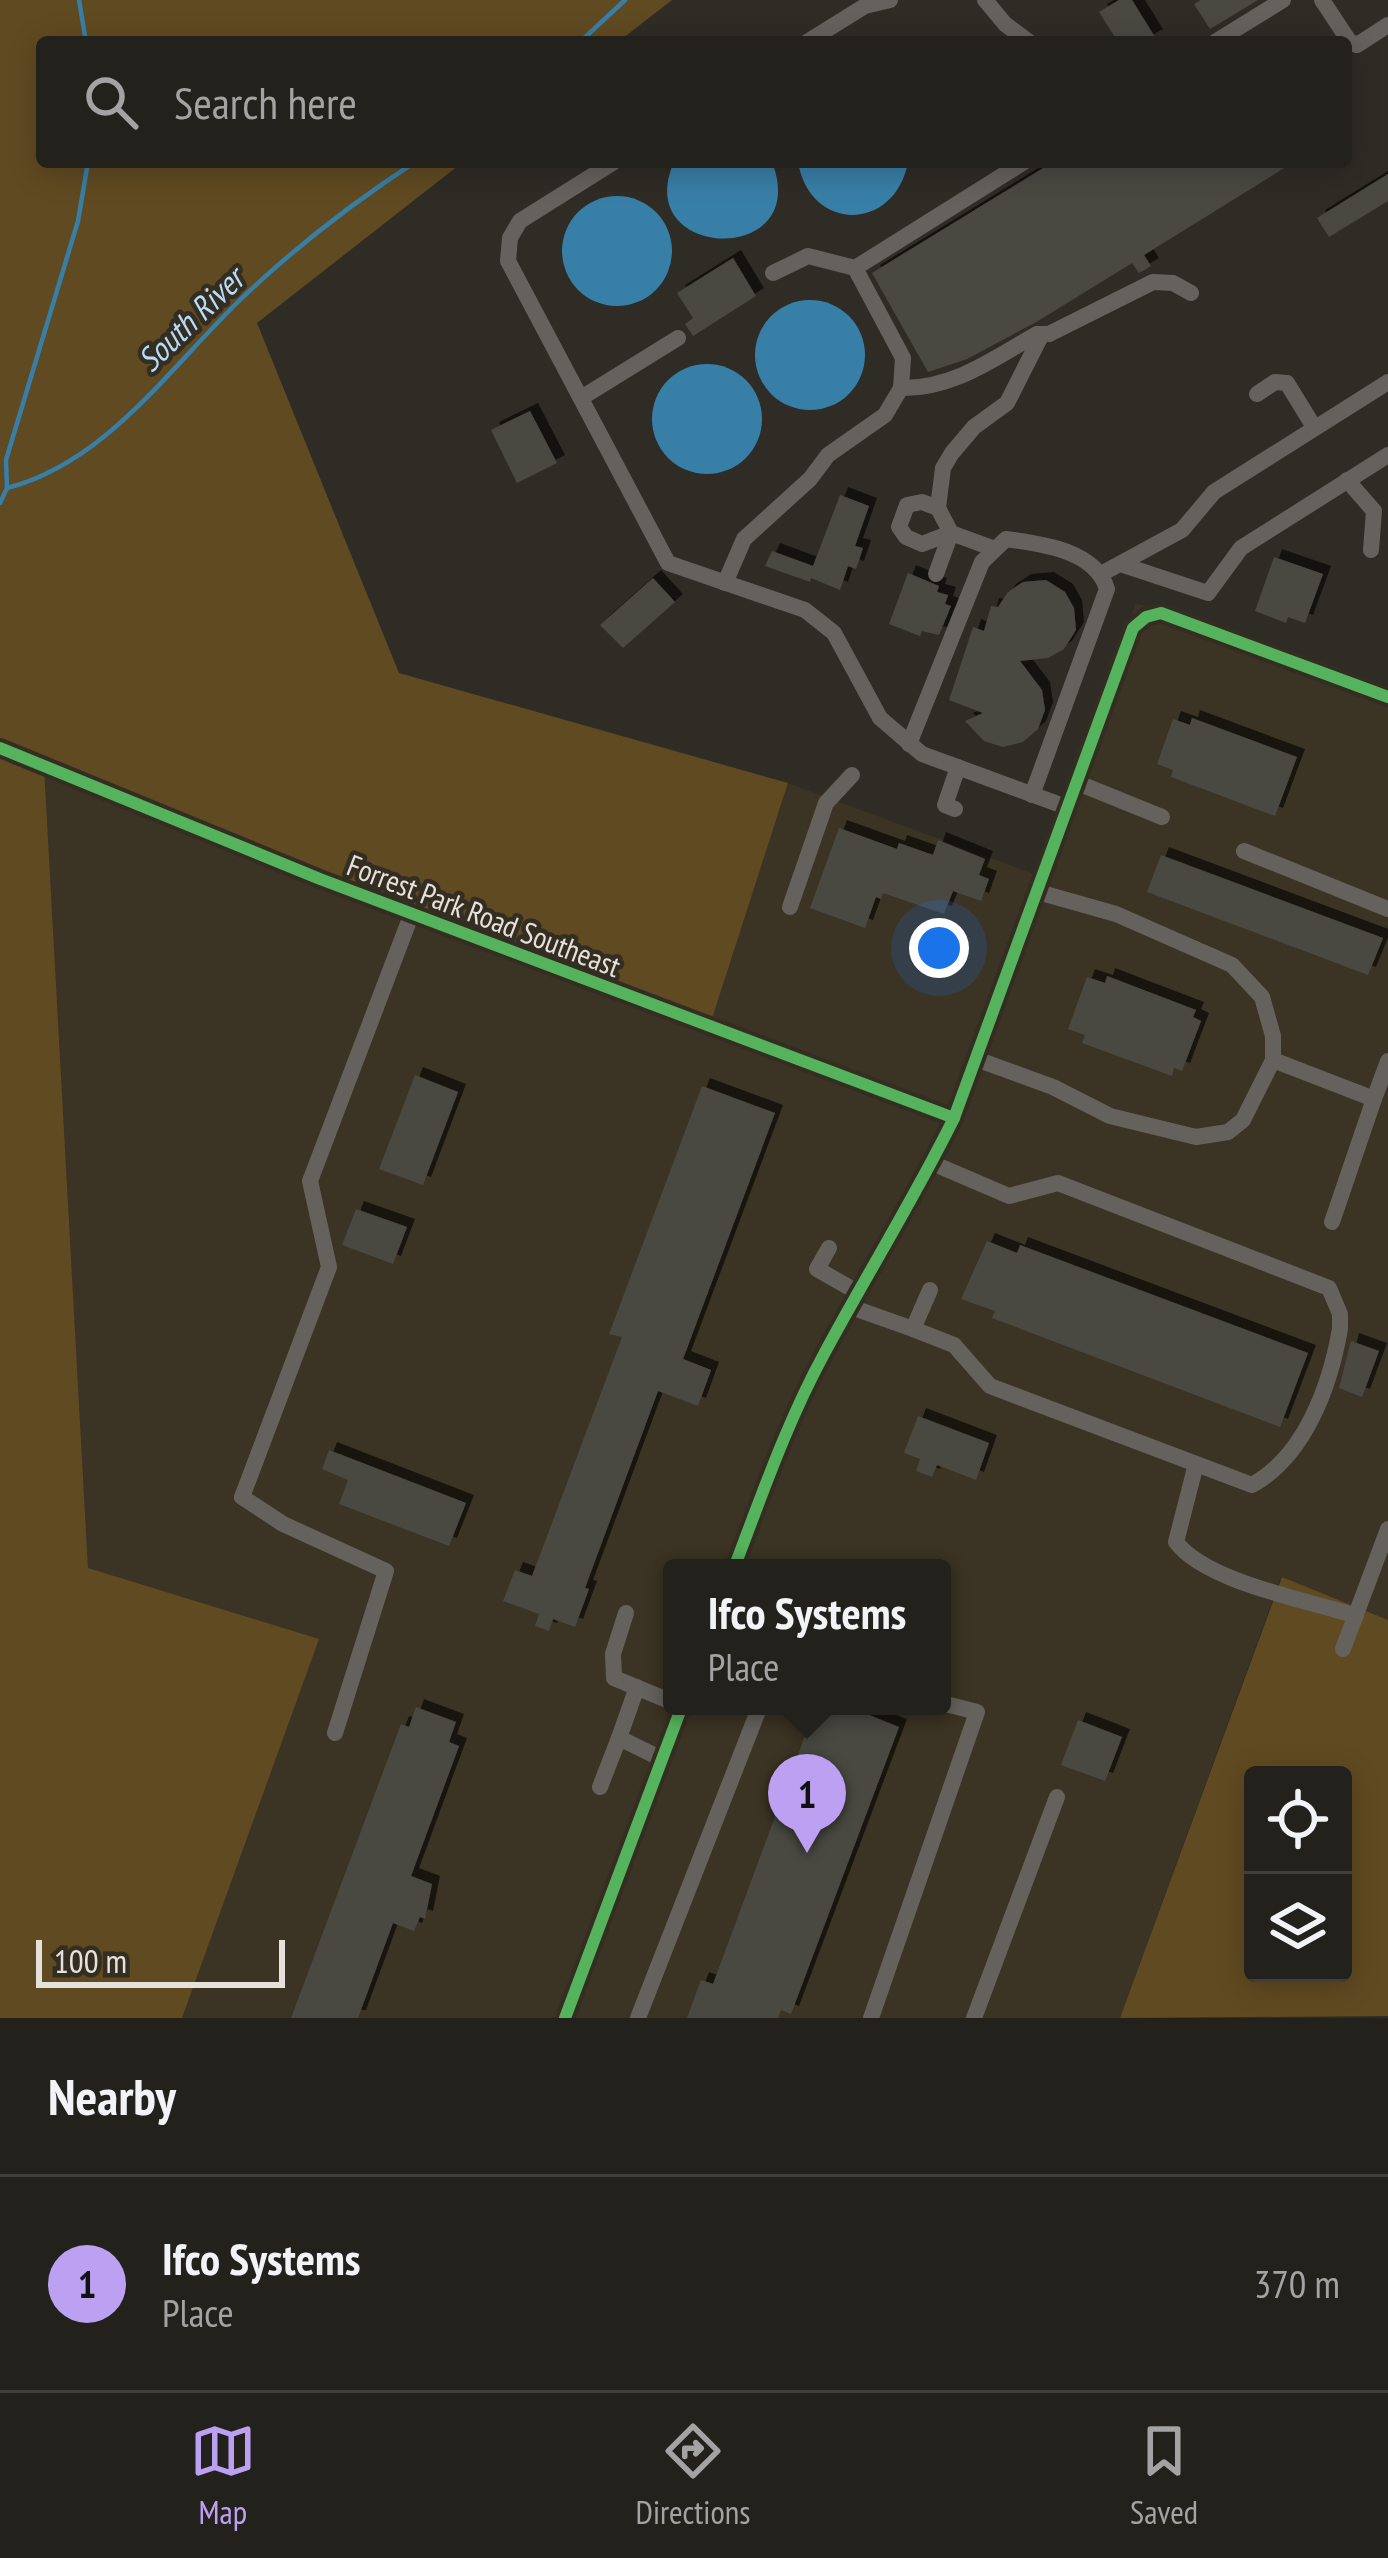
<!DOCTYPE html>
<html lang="en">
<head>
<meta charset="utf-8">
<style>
  :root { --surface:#23211c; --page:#2f2e29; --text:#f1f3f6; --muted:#a3a3a3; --line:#403e3b; --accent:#bca0f2 }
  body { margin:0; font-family:"PT Sans Narrow",sans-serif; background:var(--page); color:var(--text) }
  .controls { position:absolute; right:36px; bottom:36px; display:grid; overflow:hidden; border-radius:12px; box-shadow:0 6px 30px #0003 }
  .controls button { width:108px; height:108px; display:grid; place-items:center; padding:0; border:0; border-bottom:3px solid var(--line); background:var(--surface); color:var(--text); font:60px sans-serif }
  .scale { position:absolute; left:36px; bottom:30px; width:249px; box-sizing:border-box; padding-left:12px; border:6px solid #e6e2db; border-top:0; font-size:33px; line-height:42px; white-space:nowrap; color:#e6e2db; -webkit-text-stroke:9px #332d22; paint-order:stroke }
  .you { position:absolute; left:939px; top:948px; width:42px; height:42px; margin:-30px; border:9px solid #fff; border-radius:50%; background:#1a73e8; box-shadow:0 0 0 18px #1a73e833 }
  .badge { display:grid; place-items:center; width:78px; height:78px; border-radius:50%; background:var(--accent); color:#111; font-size:39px; font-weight:700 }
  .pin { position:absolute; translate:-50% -99px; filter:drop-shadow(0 3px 6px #0008) }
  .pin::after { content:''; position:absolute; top:63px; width:42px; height:36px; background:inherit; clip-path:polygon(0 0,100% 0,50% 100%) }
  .popup { position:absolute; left:663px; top:1559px; width:288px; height:156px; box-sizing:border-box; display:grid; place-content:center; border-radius:12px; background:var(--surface); filter:drop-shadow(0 3px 9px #0005); font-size:39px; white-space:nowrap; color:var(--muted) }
  .popup b { font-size:45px; color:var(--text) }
  .popup::after { content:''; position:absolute; left:50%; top:100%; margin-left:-24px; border:24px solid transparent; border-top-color:var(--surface) }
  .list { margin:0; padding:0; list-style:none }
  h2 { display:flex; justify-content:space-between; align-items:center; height:156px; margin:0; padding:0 48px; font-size:51px }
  h2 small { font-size:39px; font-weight:400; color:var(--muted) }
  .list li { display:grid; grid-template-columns:78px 1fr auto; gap:36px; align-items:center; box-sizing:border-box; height:216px; padding:0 48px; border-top:3px solid var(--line) }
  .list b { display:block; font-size:45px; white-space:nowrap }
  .list p { margin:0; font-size:39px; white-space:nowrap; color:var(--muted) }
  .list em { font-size:39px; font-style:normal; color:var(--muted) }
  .icon { flex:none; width:66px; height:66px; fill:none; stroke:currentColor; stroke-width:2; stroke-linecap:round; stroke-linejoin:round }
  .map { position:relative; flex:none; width:1388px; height:2018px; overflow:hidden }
  .search { position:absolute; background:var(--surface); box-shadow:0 6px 30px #0003; left:36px; right:36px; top:36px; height:132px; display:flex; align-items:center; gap:30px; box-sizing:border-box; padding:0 42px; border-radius:12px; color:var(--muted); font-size:45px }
  .sheet { height:372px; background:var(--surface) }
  nav { display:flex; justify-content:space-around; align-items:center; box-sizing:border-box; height:168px; border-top:3px solid var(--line); background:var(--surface); font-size:33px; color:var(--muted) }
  nav a { display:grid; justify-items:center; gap:6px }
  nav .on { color:var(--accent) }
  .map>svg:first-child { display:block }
  .built { fill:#3b3323; fill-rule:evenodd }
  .green { fill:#604a21; fill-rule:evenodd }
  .water { fill:#387fa7 }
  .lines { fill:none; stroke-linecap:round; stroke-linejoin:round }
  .stream { stroke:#387fa7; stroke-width:4.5 }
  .building { fill:#4a4843; filter:url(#shadow) }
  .minor { stroke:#65625d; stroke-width:16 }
  .cycleway-casing { stroke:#332d22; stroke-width:20 }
  .cycleway { stroke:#56b35d; stroke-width:12 }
  .labels { text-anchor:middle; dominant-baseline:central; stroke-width:9; stroke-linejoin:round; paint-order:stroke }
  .street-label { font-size:30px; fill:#e6e2db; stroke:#332d22 }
  .water-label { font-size:33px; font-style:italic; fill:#b7dcf6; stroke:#332d22 }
</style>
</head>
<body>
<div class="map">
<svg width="1388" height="2018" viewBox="0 0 1388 2018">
  <defs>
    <filter id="shadow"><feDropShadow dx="8" dy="-8" stdDeviation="0" flood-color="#0009"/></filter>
  </defs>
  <rect width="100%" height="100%" fill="#2f2c26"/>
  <!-- built -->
  <path class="built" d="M1136,603L1388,693V1620L1281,1577L1120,2018H182L318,1640L88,1569L43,766L706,1033L788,783L1037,875ZM672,1568H942V1706H672Z"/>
  <!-- green -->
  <g class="green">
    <polygon points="0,0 672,0 618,42 42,42 42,162 463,162 257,323 399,673 788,783 707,1034 44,767 88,1568 319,1639 182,2018 0,2018"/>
    <path d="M1282,1577L1388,1620V2016L1120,2018ZM1253,1775H1343V1973H1253Z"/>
  </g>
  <!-- water -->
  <g class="water">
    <path d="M674,162H772C813,267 630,261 674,162Z"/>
    <path d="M798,162H908C895,232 810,233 798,162Z"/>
    <circle cx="617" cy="251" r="55"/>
    <circle cx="810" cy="355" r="55"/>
    <circle cx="707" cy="419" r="55"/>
  </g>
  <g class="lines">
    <!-- stream -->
    <g class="stream">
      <polyline points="79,0 86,42"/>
      <polyline points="580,42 625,0"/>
      <path d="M7,488C106,463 170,367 241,299C293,249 354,202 415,162"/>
      <polyline points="0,503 7,488 6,460 78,221 88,162"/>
    </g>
  </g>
  <!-- building -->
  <g class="building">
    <polygon points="1119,0 1132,0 1155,37 1146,42 1118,42 1099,12"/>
    <polygon points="1201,0 1258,0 1210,29 1194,4"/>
    <polygon points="1053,162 1294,162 1144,255 1151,266 1139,273 1132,263 1038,321 967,359 928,372 872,273"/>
    <polygon points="1388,174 1388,201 1329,237 1317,218"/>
    <polygon points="733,258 756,296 693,336 685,324 693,318 677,293"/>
    <polygon points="530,411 557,463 517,483 491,430"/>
    <polygon points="840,495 869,506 855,546 863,548 856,569 848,566 840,590 811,578 810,582 765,566 772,551 813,566"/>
    <polygon points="1274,557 1323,574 1305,623 1288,617 1286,623 1255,611"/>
    <polygon points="908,573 939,586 937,592 948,595 945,604 951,606 939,635 922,631 920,636 889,624"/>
    <polygon points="653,578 675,602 623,648 600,625"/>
    <polygon points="1046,580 1065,592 1074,608 1076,630 1064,649 1048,658 1020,661 1042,690 1045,710 1038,729 1023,742 1003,747 984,741 965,721 983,713 949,700 973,627 984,631 991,606 998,607 1008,592 1023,582"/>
    <polygon points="1192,718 1297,757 1275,816 1171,777 1173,770 1157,764 1173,719 1190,725"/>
    <polygon points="839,828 897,849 899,843 933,855 938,840 985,859 979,875 989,879 981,901 953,891 944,914 883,893 881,899 876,897 865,928 810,908"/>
    <polygon points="1161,855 1383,938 1368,975 1147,892"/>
    <polygon points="1107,976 1196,1010 1193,1017 1201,1021 1182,1071 1174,1068 1172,1076 1082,1043 1085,1035 1068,1029 1087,977 1105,983"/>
    <polygon points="415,1075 458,1092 423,1185 379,1169"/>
    <polygon points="702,1086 775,1113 683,1359 711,1370 698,1406 658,1391 585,1588 589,1589 575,1627 553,1619 549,1631 535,1626 539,1614 503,1601 515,1570 532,1576 622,1337 609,1334"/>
    <polygon points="356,1209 407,1227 393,1264 342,1245"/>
    <polygon points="987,1241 1017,1253 1020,1245 1308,1353 1280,1427 992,1318 995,1311 961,1299"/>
    <polygon points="1351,1341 1379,1351 1362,1397 1339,1388"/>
    <polygon points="918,1416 989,1443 976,1480 937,1465 932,1477 916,1471 920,1459 904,1453"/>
    <polygon points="329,1450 466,1503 449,1546 339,1504 348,1480 322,1469"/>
    <polygon points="816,1706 872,1706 869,1715 899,1727 791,2014 781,2010 778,2018 687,2018 701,1980 713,1984"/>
    <polygon points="416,1707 456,1722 449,1742 459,1746 411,1876 432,1884 425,1919 420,1917 414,1931 393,1923 358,2018 291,2018 401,1724 409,1727"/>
    <polygon points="1078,1720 1122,1737 1105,1781 1061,1765"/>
  </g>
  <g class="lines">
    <!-- minor -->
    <g class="minor">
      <polyline points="985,0 1005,24 1029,42"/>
      <polyline points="1322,0 1349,41 1357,45 1388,25"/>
      <polyline points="807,42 865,6 890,0"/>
      <polyline points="1215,42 1283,0"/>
      <polyline points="614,162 520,221 510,238 508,261 668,563 805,610 834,633 880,718 922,754 1069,808"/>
      <polyline points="855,268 1024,162"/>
      <path d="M901,388C953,389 993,359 1037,334H1049L1153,282L1173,283L1191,293"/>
      <polyline points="1257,394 1275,382 1287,383 1314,427"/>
      <polyline points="581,398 678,338"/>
      <polyline points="1347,480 1374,511 1371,550"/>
      <polygon points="922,502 938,508 951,533 922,544 906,537 899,527 907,505"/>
      <polyline points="938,508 943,468 952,453 974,427 1007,403 1042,334"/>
      <polyline points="1120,564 1208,593 1241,548 1388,455"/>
      <polyline points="936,574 951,533 995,549"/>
      <polyline points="1101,574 1182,530 1214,492 1388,382"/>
      <polyline points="725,583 744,539 810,479 828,455 885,415 901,388 903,358 855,268 808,256 773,273"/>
      <path d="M909,744L982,562L1006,539C1042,544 1095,550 1107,589L1032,795"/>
      <polyline points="0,748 320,879 954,1118"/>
      <polyline points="1078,783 1162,817"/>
      <polyline points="955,809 945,805 958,767"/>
      <polyline points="1244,851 1388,909"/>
      <polyline points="790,907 826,803 852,775"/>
      <polyline points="976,1059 1053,1087 1110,1116 1196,1137 1228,1132 1243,1120 1273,1060 1273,1036 1262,997 1232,965 1116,914 1038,892"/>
      <polyline points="1273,1060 1374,1099 1332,1222"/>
      <polyline points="1374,1099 1388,1061"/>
      <polyline points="829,1248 817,1269 859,1293"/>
      <polyline points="851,1307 913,1329 930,1290"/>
      <path d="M913,1329L954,1345L990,1386L1252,1485C1305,1456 1330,1386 1340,1329V1314L1329,1288L1058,1183L1009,1196L932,1163"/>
      <path d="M1196,1464L1176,1542C1206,1582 1307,1600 1356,1616"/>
      <path d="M734,1568C762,1495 787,1422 824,1354C867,1274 914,1199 954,1118L1133,628L1146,617L1161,613L1388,697"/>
      <polyline points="626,1613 613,1654 614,1678 672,1702"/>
      <polyline points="1343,1649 1388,1529"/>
      <polyline points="335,1733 386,1571 283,1524 242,1497 329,1267 310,1181 412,913"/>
      <polyline points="619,1738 637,1687"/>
      <polyline points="600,1787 619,1738 662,1759"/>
      <polyline points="565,2018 682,1706"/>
      <polyline points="638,2018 760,1706"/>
      <polyline points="871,2018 977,1712 942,1703"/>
      <polyline points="974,2018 1057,1797"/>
    </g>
    <defs>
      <g id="cycleway">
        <polyline points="0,748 320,879 954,1118"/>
        <path d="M734,1568C762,1495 787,1422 824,1354C867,1274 914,1199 954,1118L1133,628L1146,617L1161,613L1388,697"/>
        <polyline points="565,2018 682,1706"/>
      </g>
    </defs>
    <!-- cycleway casing -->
    <use href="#cycleway" class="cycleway-casing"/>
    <!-- cycleway -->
    <use href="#cycleway" class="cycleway"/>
  </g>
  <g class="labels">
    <!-- street labels -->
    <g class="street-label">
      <text transform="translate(484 915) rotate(21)">Forrest Park Road Southeast</text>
    </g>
    <!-- water labels -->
    <g class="water-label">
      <text transform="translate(190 319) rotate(-44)">South River</text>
    </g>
  </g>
</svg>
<div class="controls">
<button><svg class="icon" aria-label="locate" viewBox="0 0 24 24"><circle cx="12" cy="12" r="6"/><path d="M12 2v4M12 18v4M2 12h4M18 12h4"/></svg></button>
<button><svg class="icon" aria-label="layers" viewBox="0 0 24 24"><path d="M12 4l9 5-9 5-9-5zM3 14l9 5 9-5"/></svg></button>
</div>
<div class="scale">100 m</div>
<div class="you"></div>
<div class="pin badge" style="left:807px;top:1853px">1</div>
<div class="popup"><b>Ifco Systems</b>Place</div>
<div class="search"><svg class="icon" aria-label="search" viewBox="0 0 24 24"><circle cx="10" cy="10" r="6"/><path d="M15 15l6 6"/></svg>Search here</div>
</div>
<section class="sheet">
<h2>Nearby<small></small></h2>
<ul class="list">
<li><span class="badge">1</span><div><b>Ifco Systems</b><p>Place</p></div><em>370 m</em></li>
</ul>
</section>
<nav>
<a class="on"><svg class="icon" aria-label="map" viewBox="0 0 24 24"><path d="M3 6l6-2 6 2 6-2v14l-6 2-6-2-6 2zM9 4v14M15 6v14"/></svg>Map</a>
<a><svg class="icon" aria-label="directions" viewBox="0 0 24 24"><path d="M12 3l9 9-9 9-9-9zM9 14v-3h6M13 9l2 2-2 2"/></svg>Directions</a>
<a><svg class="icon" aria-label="saved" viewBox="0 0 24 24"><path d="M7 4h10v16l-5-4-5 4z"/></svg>Saved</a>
</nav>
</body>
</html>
